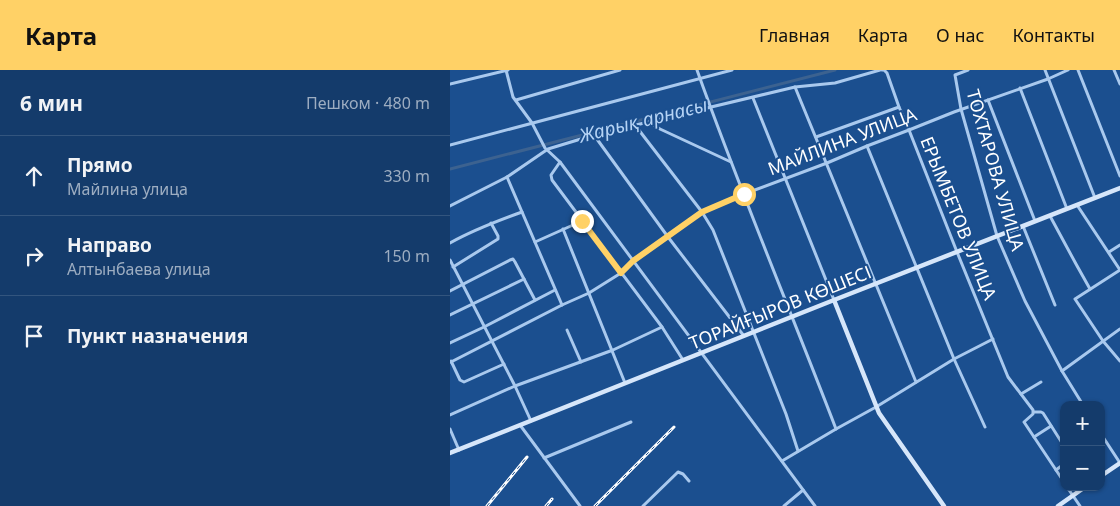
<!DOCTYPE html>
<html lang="ru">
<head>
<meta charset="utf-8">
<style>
  :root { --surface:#143b6b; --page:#214673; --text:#f1f3f6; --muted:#9dadc1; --line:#33557e; --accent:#ffd166 }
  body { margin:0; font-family:"Noto Sans",sans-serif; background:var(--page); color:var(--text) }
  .controls { position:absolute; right:15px; bottom:15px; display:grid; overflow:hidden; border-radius:10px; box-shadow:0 1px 4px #0004 }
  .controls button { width:45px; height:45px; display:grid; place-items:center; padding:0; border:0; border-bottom:1px solid var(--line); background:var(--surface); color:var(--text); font:25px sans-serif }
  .stop { position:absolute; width:15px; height:15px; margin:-11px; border:4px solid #ffd166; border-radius:50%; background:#fff }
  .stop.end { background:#ffd166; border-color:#fff; box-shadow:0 1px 5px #0008 }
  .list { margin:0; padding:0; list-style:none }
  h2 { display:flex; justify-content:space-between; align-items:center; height:65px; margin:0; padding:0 20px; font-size:21px }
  h2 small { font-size:16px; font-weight:400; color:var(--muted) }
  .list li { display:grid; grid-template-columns:32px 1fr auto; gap:15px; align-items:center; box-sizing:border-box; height:80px; padding:0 20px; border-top:1px solid var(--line) }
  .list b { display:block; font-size:19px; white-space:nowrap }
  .list p { margin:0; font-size:16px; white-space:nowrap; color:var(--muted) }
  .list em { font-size:16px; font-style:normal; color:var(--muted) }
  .icon { flex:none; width:28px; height:28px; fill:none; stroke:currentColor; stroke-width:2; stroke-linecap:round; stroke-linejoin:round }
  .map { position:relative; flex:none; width:670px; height:436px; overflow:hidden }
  header { display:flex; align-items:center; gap:30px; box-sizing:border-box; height:70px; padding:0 25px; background:var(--accent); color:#111 }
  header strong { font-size:24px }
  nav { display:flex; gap:28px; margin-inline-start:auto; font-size:18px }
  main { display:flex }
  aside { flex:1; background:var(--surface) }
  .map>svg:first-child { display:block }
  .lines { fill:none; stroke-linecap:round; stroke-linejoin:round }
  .canal { stroke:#3c6290; stroke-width:3 }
  .street { stroke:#a9c9ee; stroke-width:3 }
  .secondary { stroke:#d6e6fa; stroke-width:4.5 }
  .rail-casing { stroke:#fff; stroke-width:3 }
  .rail { stroke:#1b4f8f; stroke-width:1; stroke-dasharray:4; stroke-linecap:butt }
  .route { stroke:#ffd166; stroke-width:6 }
  .labels { text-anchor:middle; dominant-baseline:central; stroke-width:4; stroke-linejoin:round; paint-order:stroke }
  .street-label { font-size:18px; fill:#fff; stroke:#1b4f8f }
  .water-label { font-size:19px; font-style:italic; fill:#b5d3f5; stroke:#1b4f8f }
</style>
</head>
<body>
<header>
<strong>Карта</strong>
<nav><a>Главная</a><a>Карта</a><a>О нас</a><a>Контакты</a></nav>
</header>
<main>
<aside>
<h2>6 мин<small>Пешком · 480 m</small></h2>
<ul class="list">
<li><svg class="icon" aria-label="ahead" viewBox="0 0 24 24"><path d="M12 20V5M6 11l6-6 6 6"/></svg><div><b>Прямо</b><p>Майлина улица</p></div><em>330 m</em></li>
<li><svg class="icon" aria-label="right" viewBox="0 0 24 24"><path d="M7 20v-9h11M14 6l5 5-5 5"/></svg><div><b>Направо</b><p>Алтынбаева улица</p></div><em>150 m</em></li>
<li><svg class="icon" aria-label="arrive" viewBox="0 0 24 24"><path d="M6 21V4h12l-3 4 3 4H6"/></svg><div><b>Пункт назначения</b></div></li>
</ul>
</aside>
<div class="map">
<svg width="670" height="436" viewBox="0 0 670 436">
  <rect width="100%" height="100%" fill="#1b4f8f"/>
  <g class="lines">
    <!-- canal -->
    <polyline class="canal" points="0,99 385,0"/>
    <!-- street -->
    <g class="street">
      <polyline points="56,0 63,27 82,53 95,78 110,92 365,436"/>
      <path d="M247,0C290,121 340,239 386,359"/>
      <polyline points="432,0 434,0 437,3 449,37 459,60 507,182 558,307 583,340 583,344 574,352 614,412"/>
      <polyline points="518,0 505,5 511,39 547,166 575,231 612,301 633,335"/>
      <polyline points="595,0 645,128"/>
      <polyline points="628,0 670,106"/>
      <polyline points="664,0 670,14"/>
      <polyline points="0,14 58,0"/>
      <polyline points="345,17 466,312"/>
      <polyline points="570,18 617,139"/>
      <polyline points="303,28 384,230"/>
      <polyline points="66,30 170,0"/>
      <polyline points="538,30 585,151"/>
      <polyline points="199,52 210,59 281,92"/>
      <polyline points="185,55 252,142 263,160 336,344 348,381"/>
      <polyline points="144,65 218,167 294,266"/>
      <polyline points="366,67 449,37"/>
      <polyline points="0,75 282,0"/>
      <polyline points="417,76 504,289 535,357"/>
      <polyline points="110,92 101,105 102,110 212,257 233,290"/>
      <polyline points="57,107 112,235"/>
      <polyline points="627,135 670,200"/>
      <polyline points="0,136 57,107 98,79 144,65 345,17 385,13 430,0"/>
      <polyline points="600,146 626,194 640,219"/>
      <polyline points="573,156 605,235"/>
      <polyline points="113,159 175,313"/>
      <polyline points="85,172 132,151"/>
      <path d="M0,173C23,160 47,151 72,142"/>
      <polyline points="659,182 670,175"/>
      <polyline points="0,190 65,316 81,351"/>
      <polyline points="3,197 48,169 48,166 41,153"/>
      <polyline points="670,200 625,229 653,271 670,291"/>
      <polyline points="0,221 60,190 63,189 65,192 85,230"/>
      <polyline points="0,245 74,209"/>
      <polyline points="117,260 131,292"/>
      <polyline points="0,273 34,257 105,220"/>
      <polyline points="1,291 10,310 14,312 54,294"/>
      <polyline points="1,292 112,235 139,223 171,203 183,191 252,142 294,124 377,93 417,76 459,60 504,42 598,9 618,0"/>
      <polyline points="612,301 670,259"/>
      <polyline points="571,324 591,312"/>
      <polyline points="584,342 591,342 593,343 614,376"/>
      <polyline points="0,345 65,316 163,280 212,257"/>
      <polyline points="70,355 130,436"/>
      <polyline points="0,359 9,380"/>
      <polyline points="651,364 670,393"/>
      <polyline points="584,367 601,356"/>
      <polyline points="94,388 181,352"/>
      <polyline points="332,391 386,359 426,337 504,289 543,269"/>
      <polyline points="606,400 614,394"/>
      <polyline points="617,417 630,436"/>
      <polyline points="193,436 228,402 233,404 239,411"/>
      <polyline points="334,436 353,420"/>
    </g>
    <!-- secondary -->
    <g class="secondary">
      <polyline points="384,230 429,343 494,436"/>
      <polyline points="0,383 384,230 670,118"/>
      <polyline points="651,406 670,393"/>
      <polyline points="608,436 635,417"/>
    </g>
    <defs>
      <g id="rail">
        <polyline points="37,436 77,387"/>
        <polyline points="96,436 102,429"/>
        <polyline points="145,436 224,357"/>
      </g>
    </defs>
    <!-- rail casing -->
    <use href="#rail" class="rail-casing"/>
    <!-- rail -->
    <use href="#rail" class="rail"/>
  </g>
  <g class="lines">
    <!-- route -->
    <polyline class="route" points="132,151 171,203 183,191 252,142 294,124"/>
  </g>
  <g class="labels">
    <!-- street labels -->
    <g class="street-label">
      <text transform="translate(392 71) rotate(-21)">МАЙЛИНА УЛИЦА</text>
      <text transform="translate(546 100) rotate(74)">ТОХТАРОВА УЛИЦА</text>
      <text transform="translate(509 148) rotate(68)">ЕРЫМБЕТОВ УЛИЦА</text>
      <text transform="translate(330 237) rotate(-22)">ТОРАЙҒЫРОВ КӨШЕСІ</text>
    </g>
    <!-- water labels -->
    <g class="water-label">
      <text transform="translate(193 50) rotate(-14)">Жарық арнасы</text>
    </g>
  </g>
</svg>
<div class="controls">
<button>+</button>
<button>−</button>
</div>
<div class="stop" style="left:294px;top:124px"></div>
<div class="stop end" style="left:132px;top:151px"></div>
</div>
</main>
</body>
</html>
